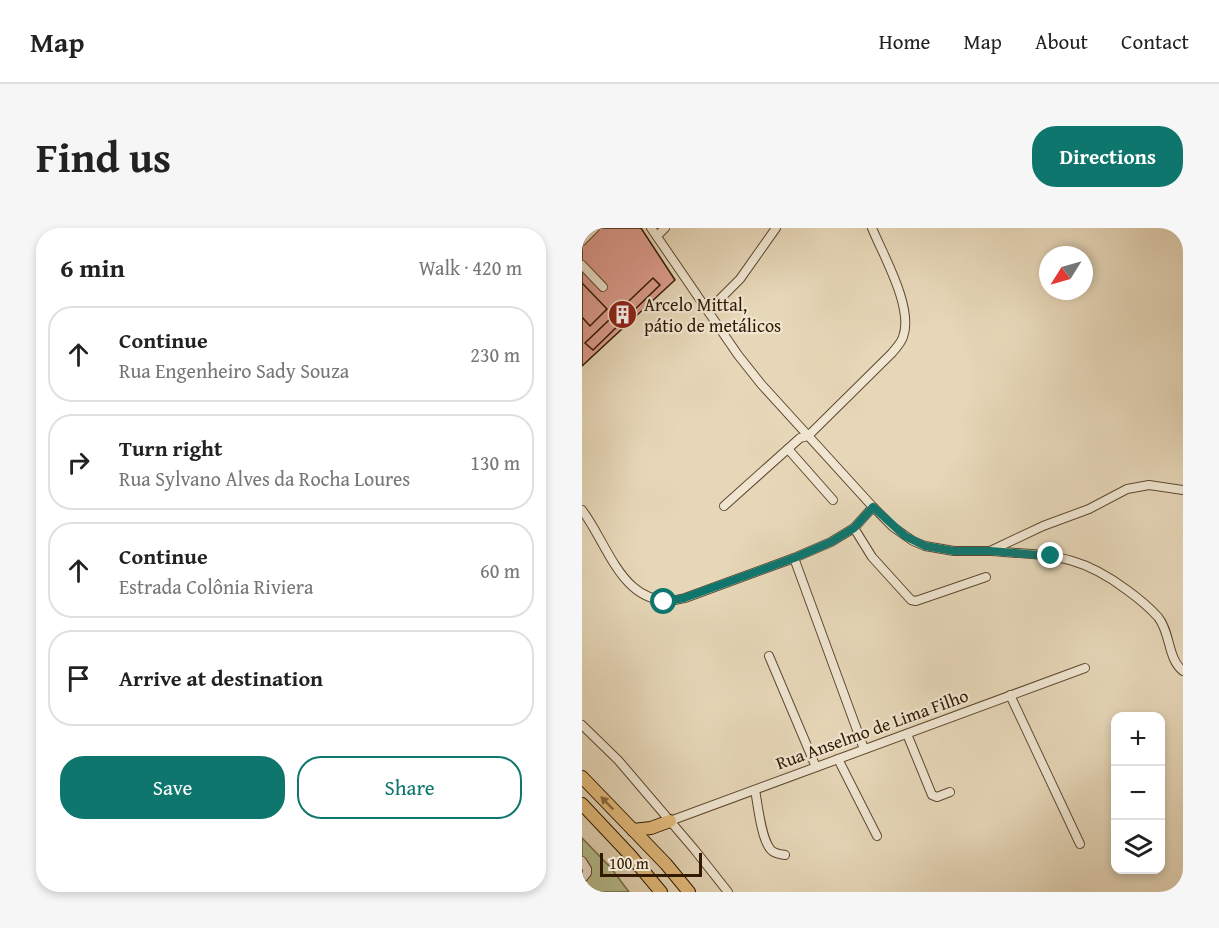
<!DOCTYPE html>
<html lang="en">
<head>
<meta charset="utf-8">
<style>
  :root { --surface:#fff; --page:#f6f6f6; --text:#222; --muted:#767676; --line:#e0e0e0; --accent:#0f766e }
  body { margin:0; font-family:"Gentium Book Plus",serif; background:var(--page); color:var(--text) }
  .controls { position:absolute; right:18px; bottom:18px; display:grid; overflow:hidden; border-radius:12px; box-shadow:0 3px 9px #0003 }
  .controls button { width:54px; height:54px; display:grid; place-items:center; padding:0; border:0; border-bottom:2px solid var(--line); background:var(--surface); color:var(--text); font:30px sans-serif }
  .compass { position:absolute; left:457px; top:18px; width:54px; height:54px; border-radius:50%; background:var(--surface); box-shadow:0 3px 9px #0003; rotate:233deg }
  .scale { position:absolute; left:18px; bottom:15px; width:102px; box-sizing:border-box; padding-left:6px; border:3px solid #321901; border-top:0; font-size:16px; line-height:21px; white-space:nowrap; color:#321901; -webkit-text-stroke:4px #efe5d1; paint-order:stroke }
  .stop { position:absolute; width:18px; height:18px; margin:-14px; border:4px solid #0f766e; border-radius:50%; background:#fff }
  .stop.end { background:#0f766e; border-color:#fff; box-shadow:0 2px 6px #0008 }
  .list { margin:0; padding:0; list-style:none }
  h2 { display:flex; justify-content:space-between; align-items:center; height:78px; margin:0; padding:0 24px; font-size:26px }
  h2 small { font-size:20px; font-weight:400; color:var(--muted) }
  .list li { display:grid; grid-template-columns:39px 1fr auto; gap:18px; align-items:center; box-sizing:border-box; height:96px; margin:0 12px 12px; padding:0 12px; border:2px solid var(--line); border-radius:24px }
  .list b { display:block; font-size:22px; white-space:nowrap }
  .list p { margin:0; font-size:20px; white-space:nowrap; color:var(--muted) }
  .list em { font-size:20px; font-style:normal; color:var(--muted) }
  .actions { display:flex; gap:12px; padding:18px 24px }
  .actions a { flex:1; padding:14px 0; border:2px solid var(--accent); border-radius:24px; text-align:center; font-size:21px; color:var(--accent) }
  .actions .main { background:var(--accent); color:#fff }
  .icon { flex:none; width:33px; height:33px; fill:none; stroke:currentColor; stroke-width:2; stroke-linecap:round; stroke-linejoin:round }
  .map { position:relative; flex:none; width:601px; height:664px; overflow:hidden; border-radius:24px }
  header { display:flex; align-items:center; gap:36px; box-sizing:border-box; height:84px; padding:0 30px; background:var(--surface); border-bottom:2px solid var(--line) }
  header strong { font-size:28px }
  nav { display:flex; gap:33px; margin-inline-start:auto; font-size:21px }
  .intro { display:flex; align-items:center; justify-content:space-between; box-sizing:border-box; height:144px; padding:0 36px }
  h1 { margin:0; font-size:42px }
  .button { padding:15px 27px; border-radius:24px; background:var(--accent); color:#fff; font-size:21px; font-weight:700 }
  main { display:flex; gap:36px; padding:0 36px }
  aside { flex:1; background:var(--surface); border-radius:24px; box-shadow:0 3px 9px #0003 }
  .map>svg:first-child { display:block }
  .green { fill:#b6be8e; stroke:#746c48; stroke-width:1.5 }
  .building { fill:#de9e90; stroke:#321901; stroke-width:1.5 }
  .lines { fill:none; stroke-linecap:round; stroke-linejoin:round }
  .minor-casing { stroke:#5f482f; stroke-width:10 }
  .highway-casing { stroke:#321901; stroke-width:14 }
  .minor { stroke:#efe5d1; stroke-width:8 }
  .highway { stroke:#e3bc7c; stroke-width:12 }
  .oneway { fill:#8a6a3e }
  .route { stroke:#0f766e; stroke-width:8 }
  .labels { text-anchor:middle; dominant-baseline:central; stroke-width:4.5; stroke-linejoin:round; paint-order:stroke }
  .poi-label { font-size:18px; fill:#321901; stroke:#efe5d1; text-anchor:start }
  .street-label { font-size:18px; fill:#321901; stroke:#efe5d1 }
</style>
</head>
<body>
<header>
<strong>Map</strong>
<nav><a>Home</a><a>Map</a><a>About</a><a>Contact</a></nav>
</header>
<div class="intro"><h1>Find us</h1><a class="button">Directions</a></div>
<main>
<aside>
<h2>6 min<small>Walk · 420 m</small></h2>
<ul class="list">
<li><svg class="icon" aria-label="ahead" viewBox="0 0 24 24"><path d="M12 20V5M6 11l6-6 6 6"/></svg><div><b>Continue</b><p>Rua Engenheiro Sady Souza</p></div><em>230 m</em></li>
<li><svg class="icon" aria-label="right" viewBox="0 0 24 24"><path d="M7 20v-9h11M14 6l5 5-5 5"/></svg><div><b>Turn right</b><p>Rua Sylvano Alves da Rocha Loures</p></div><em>130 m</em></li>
<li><svg class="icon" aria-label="ahead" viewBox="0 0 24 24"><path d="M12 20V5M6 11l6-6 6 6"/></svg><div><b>Continue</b><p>Estrada Colônia Riviera</p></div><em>60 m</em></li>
<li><svg class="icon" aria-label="arrive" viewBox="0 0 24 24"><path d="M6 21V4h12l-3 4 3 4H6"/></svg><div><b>Arrive at destination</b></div></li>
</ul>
<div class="actions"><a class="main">Save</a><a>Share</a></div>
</aside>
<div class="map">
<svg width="601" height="664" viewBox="0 0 601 664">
  <rect width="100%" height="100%" fill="#e6d7b8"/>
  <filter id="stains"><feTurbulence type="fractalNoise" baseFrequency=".00333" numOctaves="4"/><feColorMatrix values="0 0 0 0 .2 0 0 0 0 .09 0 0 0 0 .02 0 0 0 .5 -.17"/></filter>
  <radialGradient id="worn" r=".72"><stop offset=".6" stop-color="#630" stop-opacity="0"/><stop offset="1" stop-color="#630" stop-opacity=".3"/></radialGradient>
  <!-- green -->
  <polygon class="green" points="0,610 29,640 47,664 0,664"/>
  <!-- building -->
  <g class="building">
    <polygon points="0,0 59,0 93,52 0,138"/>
    <polygon points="71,50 78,57 11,122 3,115"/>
    <polygon points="0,55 25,81 8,98 0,89"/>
  </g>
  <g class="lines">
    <defs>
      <g id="minor">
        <polyline points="69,0 156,127 179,156 291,279 311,299 331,313 343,318 372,323 408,323 461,298 507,281 545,261 567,257 601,262"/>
        <polyline points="75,8 83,0"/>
        <polyline points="0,13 13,0"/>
        <polyline points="0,37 21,59"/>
        <polyline points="126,83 158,51 194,0"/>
        <polyline points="206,221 251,272"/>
        <path d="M142,278L218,210L226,208L310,125C314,120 319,115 321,109C332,80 301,27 290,0"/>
        <path d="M0,282C28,319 42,386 103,370L212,330L249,314L272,300L291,279"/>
        <polyline points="272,300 290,329 329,372 334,373 404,349"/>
        <path d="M410,323C468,328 496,325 545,362C556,370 567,379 576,389C589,405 585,430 601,443"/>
        <polyline points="212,330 282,521"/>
        <polyline points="187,428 234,539"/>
        <polyline points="428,467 498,616"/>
        <polyline points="0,497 36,532 112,621 146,664"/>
        <polyline points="325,506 350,567 355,569 368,564"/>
        <polyline points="256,531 295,608"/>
        <path d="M173,562C176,577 179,611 189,622C193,626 198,626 203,627"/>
        <polyline points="88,593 503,440"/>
        <polyline points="0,633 5,641 5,645 0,651"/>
      </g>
      <g id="highway">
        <polyline points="0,549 84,636 107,664"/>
        <polyline points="0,576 48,627 79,664"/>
        <polyline points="51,602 69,600 88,593"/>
      </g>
    </defs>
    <!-- minor casing -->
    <use href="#minor" class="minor-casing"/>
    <!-- highway casing -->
    <use href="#highway" class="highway-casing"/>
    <!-- minor -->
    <use href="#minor" class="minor"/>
    <!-- highway -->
    <use href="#highway" class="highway"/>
  </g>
  <!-- one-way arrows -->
  <defs><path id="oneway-solid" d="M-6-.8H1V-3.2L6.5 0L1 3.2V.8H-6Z" transform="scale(1.5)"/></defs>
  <use class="oneway" href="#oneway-solid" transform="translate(25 575) rotate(-134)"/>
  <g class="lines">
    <!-- route -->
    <polyline class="route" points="82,374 102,370 212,330 249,314 272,300 291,279 323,308 343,318 372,323 408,323 469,328"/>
  </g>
  <!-- icons -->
  <defs>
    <symbol id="building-disc" viewBox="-11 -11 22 22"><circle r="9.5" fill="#8f2418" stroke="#efe5d1"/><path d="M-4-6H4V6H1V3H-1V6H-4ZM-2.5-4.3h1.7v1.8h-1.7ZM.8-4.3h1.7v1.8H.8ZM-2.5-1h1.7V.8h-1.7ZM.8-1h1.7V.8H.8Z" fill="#fff"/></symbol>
  </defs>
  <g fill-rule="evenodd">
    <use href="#building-disc" x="24" y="70" width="33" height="33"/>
  </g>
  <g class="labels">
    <!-- poi labels -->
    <g class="poi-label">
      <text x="62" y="76">Arcelo Mittal,<tspan x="62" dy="21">pátio de metálicos</tspan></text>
    </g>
    <!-- street labels -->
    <g class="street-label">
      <text transform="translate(290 501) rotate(-20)">Rua Anselmo de Lima Filho</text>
    </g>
  </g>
  <rect width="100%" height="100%" filter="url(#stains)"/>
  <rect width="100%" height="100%" fill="url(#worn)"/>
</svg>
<div class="controls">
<button>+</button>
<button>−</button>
<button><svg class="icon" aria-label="layers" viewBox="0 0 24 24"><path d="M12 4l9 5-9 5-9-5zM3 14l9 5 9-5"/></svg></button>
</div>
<svg class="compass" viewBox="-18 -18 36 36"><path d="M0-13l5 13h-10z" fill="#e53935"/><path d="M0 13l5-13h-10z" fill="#767676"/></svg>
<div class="scale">100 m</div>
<div class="stop" style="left:82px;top:374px"></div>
<div class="stop end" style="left:469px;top:328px"></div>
</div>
</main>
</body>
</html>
